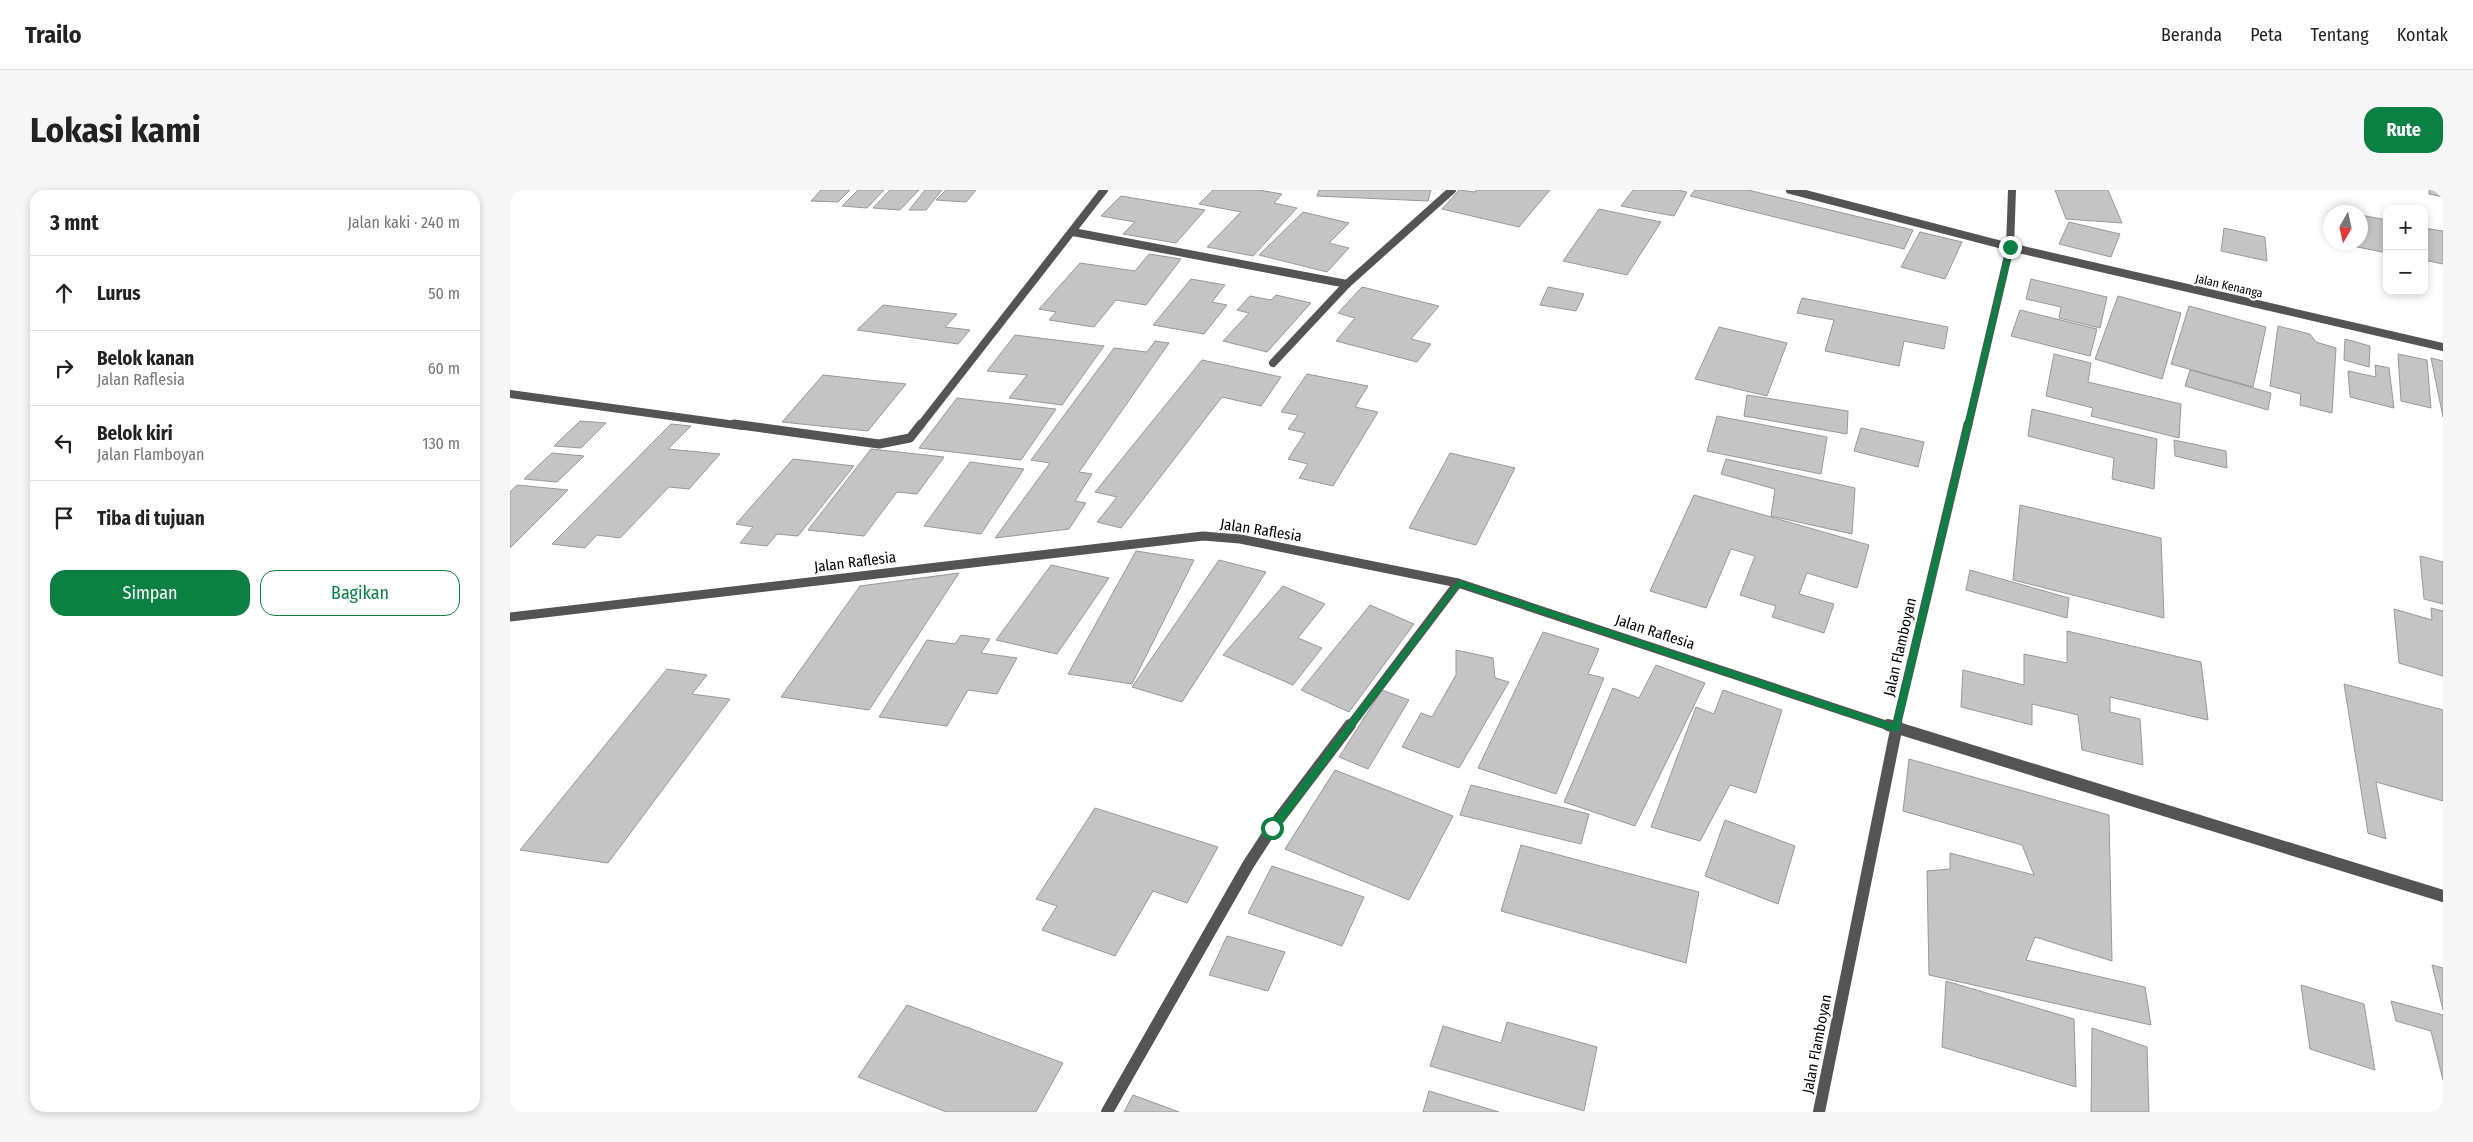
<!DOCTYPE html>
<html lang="id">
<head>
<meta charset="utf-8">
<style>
  :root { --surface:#fff; --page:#f6f6f6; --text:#222; --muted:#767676; --line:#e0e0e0; --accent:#0b8043 }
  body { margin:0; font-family:"Fira Sans Condensed",sans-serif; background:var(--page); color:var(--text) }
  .controls { position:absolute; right:15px; top:15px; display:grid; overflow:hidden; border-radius:10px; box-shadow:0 2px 8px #0003 }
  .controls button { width:45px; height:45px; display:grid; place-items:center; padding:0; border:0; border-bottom:1px solid var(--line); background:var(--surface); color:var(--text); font:25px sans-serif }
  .compass { position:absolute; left:1813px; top:15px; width:45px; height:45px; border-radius:50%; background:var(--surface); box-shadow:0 2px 8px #0003; rotate:189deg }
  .stop { position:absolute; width:15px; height:15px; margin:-11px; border:4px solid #0b8043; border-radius:50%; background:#fff }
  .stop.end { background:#0b8043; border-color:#fff; box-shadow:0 1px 5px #0008 }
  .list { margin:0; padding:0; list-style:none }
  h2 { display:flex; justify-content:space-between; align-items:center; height:65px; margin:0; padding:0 20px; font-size:21px }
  h2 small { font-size:16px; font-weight:400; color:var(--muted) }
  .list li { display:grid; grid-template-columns:32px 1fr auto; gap:15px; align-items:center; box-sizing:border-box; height:75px; padding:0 20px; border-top:1px solid var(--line) }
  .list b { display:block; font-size:19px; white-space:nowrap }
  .list p { margin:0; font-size:16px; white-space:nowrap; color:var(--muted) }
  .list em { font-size:16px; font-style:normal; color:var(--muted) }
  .actions { display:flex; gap:10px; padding:15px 20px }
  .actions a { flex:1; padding:11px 0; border:1px solid var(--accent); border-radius:15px; text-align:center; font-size:18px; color:var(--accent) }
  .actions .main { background:var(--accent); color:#fff }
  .icon { flex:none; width:28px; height:28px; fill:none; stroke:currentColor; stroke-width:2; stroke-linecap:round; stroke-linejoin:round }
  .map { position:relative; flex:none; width:1933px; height:922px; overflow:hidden; border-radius:15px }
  header { display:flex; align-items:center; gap:30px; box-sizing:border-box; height:70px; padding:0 25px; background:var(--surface); border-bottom:1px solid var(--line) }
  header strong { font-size:24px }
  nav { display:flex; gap:28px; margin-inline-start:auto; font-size:18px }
  .intro { display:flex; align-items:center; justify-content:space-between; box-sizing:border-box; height:120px; padding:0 30px }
  h1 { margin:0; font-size:35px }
  .button { padding:12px 22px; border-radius:15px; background:var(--accent); color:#fff; font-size:18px; font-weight:700 }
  main { display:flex; gap:30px; padding:0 30px }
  aside { flex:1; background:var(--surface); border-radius:15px; box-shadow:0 2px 8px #0003 }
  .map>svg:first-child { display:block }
  .building { fill:#c4c4c4; stroke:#989898 }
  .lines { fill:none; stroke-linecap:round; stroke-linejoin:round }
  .street-far2 { stroke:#545454; stroke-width:8 }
  .street-far1 { stroke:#545454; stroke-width:9 }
  .street { stroke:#545454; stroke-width:12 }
  .route { fill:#0b8043 }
  .labels { text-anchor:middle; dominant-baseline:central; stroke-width:4.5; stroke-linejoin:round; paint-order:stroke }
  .far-street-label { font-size:12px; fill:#000; stroke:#fff }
  .street-label { font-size:15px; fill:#000; stroke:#fff }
</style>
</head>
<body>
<header>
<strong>Trailo</strong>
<nav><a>Beranda</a><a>Peta</a><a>Tentang</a><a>Kontak</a></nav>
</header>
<div class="intro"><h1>Lokasi kami</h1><a class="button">Rute</a></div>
<main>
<aside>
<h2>3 mnt<small>Jalan kaki · 240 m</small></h2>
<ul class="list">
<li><svg class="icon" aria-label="ahead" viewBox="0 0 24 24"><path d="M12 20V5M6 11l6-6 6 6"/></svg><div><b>Lurus</b></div><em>50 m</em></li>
<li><svg class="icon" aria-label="right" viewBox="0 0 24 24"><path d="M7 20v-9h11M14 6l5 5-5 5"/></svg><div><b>Belok kanan</b><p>Jalan Raflesia</p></div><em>60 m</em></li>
<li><svg class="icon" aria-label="left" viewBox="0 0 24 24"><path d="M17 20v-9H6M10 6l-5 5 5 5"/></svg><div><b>Belok kiri</b><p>Jalan Flamboyan</p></div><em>130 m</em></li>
<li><svg class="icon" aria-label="arrive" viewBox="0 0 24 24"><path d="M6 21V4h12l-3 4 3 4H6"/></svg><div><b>Tiba di tujuan</b></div></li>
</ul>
<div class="actions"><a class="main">Simpan</a><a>Bagikan</a></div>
</aside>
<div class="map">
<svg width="1933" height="922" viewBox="0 0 1933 922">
  <rect width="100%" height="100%" fill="#fff"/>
  <!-- building -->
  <g class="building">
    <polygon points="311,0 340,0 328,12 301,11"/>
    <polygon points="348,0 374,0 357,18 332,16"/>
    <polygon points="380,0 409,0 390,20 363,18"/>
    <polygon points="415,0 432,0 416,20 399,20"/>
    <polygon points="436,0 466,0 456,12 426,10"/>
    <polygon points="703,0 749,0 772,4 764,13 787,18 743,66 697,57 731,22 689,14"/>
    <polygon points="809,0 921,0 918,11 807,6"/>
    <polygon points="949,0 965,2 966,0 1040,0 1009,37 932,19"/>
    <polygon points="1123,0 1168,0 1177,2 1164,26 1111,16"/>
    <polygon points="1185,0 1238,0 1403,40 1394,59 1180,6"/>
    <polygon points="1545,0 1598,0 1612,33 1556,29"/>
    <polygon points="1919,0 1933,0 1933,7 1919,4"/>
    <polygon points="611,6 695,20 666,53 613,44 625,32 591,26"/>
    <polygon points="1089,19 1151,32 1117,85 1053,71"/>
    <polygon points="793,22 839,33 819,53 839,58 817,82 749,65"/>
    <polygon points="1850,25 1877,30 1877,63 1833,54 1850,52"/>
    <polygon points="1559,32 1610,44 1601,67 1549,54"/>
    <polygon points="1714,38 1755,47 1757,71 1711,61"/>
    <polygon points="1914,38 1933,41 1933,74 1914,70"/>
    <polygon points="1410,42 1452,52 1435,89 1391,77"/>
    <polygon points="639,64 671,69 636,115 606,110 584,137 539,130 546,122 529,119 570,73 625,81"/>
    <polygon points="681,89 715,95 702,112 717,115 694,144 643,135"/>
    <polygon points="1521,89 1597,107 1590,138 1549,128 1551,117 1516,109"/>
    <polygon points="852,97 929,116 901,149 921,154 907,172 826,151 845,128 828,123"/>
    <polygon points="1038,97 1074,104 1066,121 1030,115"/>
    <polygon points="766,105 801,113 757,162 713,151 739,123 727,120 740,106 761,110"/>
    <polygon points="1608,106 1671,123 1652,189 1585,169"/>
    <polygon points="1292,108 1438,137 1434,159 1394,151 1389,176 1315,161 1324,130 1287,123"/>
    <polygon points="373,115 447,124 435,137 460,140 448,154 347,140"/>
    <polygon points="1679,116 1756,137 1743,197 1661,174"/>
    <polygon points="1510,120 1587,139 1580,166 1501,146"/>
    <polygon points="1768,136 1800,144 1806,152 1826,158 1822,223 1790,215 1791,204 1760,196"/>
    <polygon points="1209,137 1277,153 1257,206 1185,189"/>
    <polygon points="505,145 594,156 552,215 499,208 517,185 477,181"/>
    <polygon points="1835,149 1860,156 1859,177 1834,170"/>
    <polygon points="645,151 659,153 569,282 582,284 565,311 576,313 559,339 485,348 540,273 521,270 604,158 637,162"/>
    <polygon points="1544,164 1581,173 1578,192 1671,214 1669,248 1581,226 1583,218 1536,206"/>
    <polygon points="1888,164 1917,170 1921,218 1891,211"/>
    <polygon points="1921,168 1933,171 1933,227"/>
    <polygon points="692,170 771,187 751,216 712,207 611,338 587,332 607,307 585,302"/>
    <polygon points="1865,175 1879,178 1884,218 1840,207 1838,181 1866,187"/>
    <polygon points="1680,180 1761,203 1758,220 1675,196"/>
    <polygon points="797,184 858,196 845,217 868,222 823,296 789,288 798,274 778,269 795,243 778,239 788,225 771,222"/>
    <polygon points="313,185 396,194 358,241 272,232"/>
    <polygon points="1237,205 1338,221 1337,244 1234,226"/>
    <polygon points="447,208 546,219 511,270 409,258"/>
    <polygon points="1522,219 1647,249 1644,299 1602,289 1604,268 1518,246"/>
    <polygon points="1207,226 1317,247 1311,284 1197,261"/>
    <polygon points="70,231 96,233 71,258 44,256"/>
    <polygon points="161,234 181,236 158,259 210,264 179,299 159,297 110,348 87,345 75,358 42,354"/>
    <polygon points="1351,238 1414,252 1408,277 1344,261"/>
    <polygon points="1664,250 1716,261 1717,278 1665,266"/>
    <polygon points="361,259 434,267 407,304 387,302 354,346 298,340"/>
    <polygon points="42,263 74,266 47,292 14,289"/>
    <polygon points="940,263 1005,278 966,355 899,338"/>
    <polygon points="283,269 344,276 288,346 267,344 257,356 230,353 243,337 226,334"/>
    <polygon points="1216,269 1345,298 1342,344 1261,326 1265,299 1211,284"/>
    <polygon points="460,272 514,279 471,344 414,336"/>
    <polygon points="7,295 58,300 0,358 0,302"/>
    <polygon points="1184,305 1359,355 1347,398 1297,383 1289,404 1324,414 1314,443 1262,427 1266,416 1230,405 1245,366 1221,359 1196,418 1140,401"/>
    <polygon points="1510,315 1651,348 1654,428 1503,390"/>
    <polygon points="626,361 684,370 622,494 558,484"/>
    <polygon points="1910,366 1933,372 1933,414 1914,409"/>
    <polygon points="709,370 756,382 672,512 622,497"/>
    <polygon points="541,375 599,388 547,464 486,450"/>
    <polygon points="1460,380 1559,408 1557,428 1456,400"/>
    <polygon points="449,383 359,520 271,507 350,396"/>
    <polygon points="773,396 815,414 788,448 812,458 783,495 713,465"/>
    <polygon points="860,415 904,434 839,522 791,500"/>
    <polygon points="1921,418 1933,421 1933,486 1889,473 1884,419 1922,430"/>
    <polygon points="1557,441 1691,472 1698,530 1600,507 1600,522 1630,529 1633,575 1572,560 1568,525 1522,514 1522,535 1451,517 1453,480 1514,495 1514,464 1557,473"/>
    <polygon points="1033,442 1089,459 1078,484 1094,488 1046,604 968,578"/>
    <polygon points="451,445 480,449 471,463 507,468 487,504 458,500 437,536 369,527 417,450 445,454"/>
    <polygon points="946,460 983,468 985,488 999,492 949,578 892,557 911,523 922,527 946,485"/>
    <polygon points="1146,475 1195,493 1125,636 1054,612 1103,498 1129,508"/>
    <polygon points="157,479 197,485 182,504 220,509 98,673 10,660"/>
    <polygon points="1834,494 1933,520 1933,611 1866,592 1876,649 1858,643"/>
    <polygon points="872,500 899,510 858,579 829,567"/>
    <polygon points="1213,500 1272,520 1246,603 1220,595 1190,651 1141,637 1186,517 1204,524"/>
    <polygon points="1399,569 1599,625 1602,771 1525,747 1516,770 1635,797 1641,835 1419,785 1417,681 1440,679 1440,663 1524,685 1512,655 1393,621"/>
    <polygon points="825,580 943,626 899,710 775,659"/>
    <polygon points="961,595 1079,624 1071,654 950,625"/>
    <polygon points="585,618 708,657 677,713 643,701 605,766 532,740 547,716 526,709"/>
    <polygon points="1215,630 1285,656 1268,714 1195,686"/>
    <polygon points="1011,655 1189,702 1176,773 991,721"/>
    <polygon points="762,676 854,707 832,756 738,723"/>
    <polygon points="717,746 775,762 758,801 699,785"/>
    <polygon points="1922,775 1933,778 1933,820"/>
    <polygon points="1436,791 1564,829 1566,897 1432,857"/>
    <polygon points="1791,795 1854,814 1865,880 1800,859"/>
    <polygon points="1881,811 1933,825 1933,890 1921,841 1886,831"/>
    <polygon points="397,815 553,873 526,922 436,922 348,887"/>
    <polygon points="997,832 1087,857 1074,921 920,876 933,836 991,853"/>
    <polygon points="1582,838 1637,857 1639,922 1581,922"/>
    <polygon points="919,901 989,922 913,922"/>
    <polygon points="623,905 669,922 614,922"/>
  </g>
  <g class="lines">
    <!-- street-far2 -->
    <g class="street-far2">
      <polyline points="1280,0 1500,57 1933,157"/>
      <polyline points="563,42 837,94"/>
      <polyline points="763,173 837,94 942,0"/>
      <polyline points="0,204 233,236"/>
      <polyline points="410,236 594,0"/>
      <polyline points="1458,236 1500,57 1502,0"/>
    </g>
    <!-- street-far1 -->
    <g class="street-far1">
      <polyline points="224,234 369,254 400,248 411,234"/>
      <polyline points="0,427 693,346 730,349 948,393 1382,537"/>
      <polyline points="839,537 948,393"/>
      <polyline points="1386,537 1458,234"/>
    </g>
    <!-- street -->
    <g class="street">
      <polyline points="1378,535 1933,706"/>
      <polyline points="597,922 738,675 762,638 840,535"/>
      <polyline points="1309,922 1387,535"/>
    </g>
  </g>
  <!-- route -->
  <polygon class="route" points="1498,55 1503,57 1389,541 1386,542 949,396 766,641 759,641 759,636 948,390 1383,534"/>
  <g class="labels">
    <!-- far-street labels -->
    <g class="far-street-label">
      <text transform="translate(1719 96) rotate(13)">Jalan Kenanga</text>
    </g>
    <!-- street labels -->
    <g class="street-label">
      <text transform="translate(751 340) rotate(9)">Jalan Raflesia</text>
      <text transform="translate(345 372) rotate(-7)">Jalan Raflesia</text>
      <text transform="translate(1145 442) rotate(18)">Jalan Raflesia</text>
      <text transform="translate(1390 457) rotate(-77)">Jalan Flamboyan</text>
      <text transform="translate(1307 854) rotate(-79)">Jalan Flamboyan</text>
    </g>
  </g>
</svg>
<div class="controls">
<button>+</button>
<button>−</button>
</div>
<svg class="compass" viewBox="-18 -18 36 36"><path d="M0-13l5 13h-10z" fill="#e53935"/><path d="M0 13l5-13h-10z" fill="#767676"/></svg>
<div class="stop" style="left:762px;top:638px"></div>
<div class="stop end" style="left:1500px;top:57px"></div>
</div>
</main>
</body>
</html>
